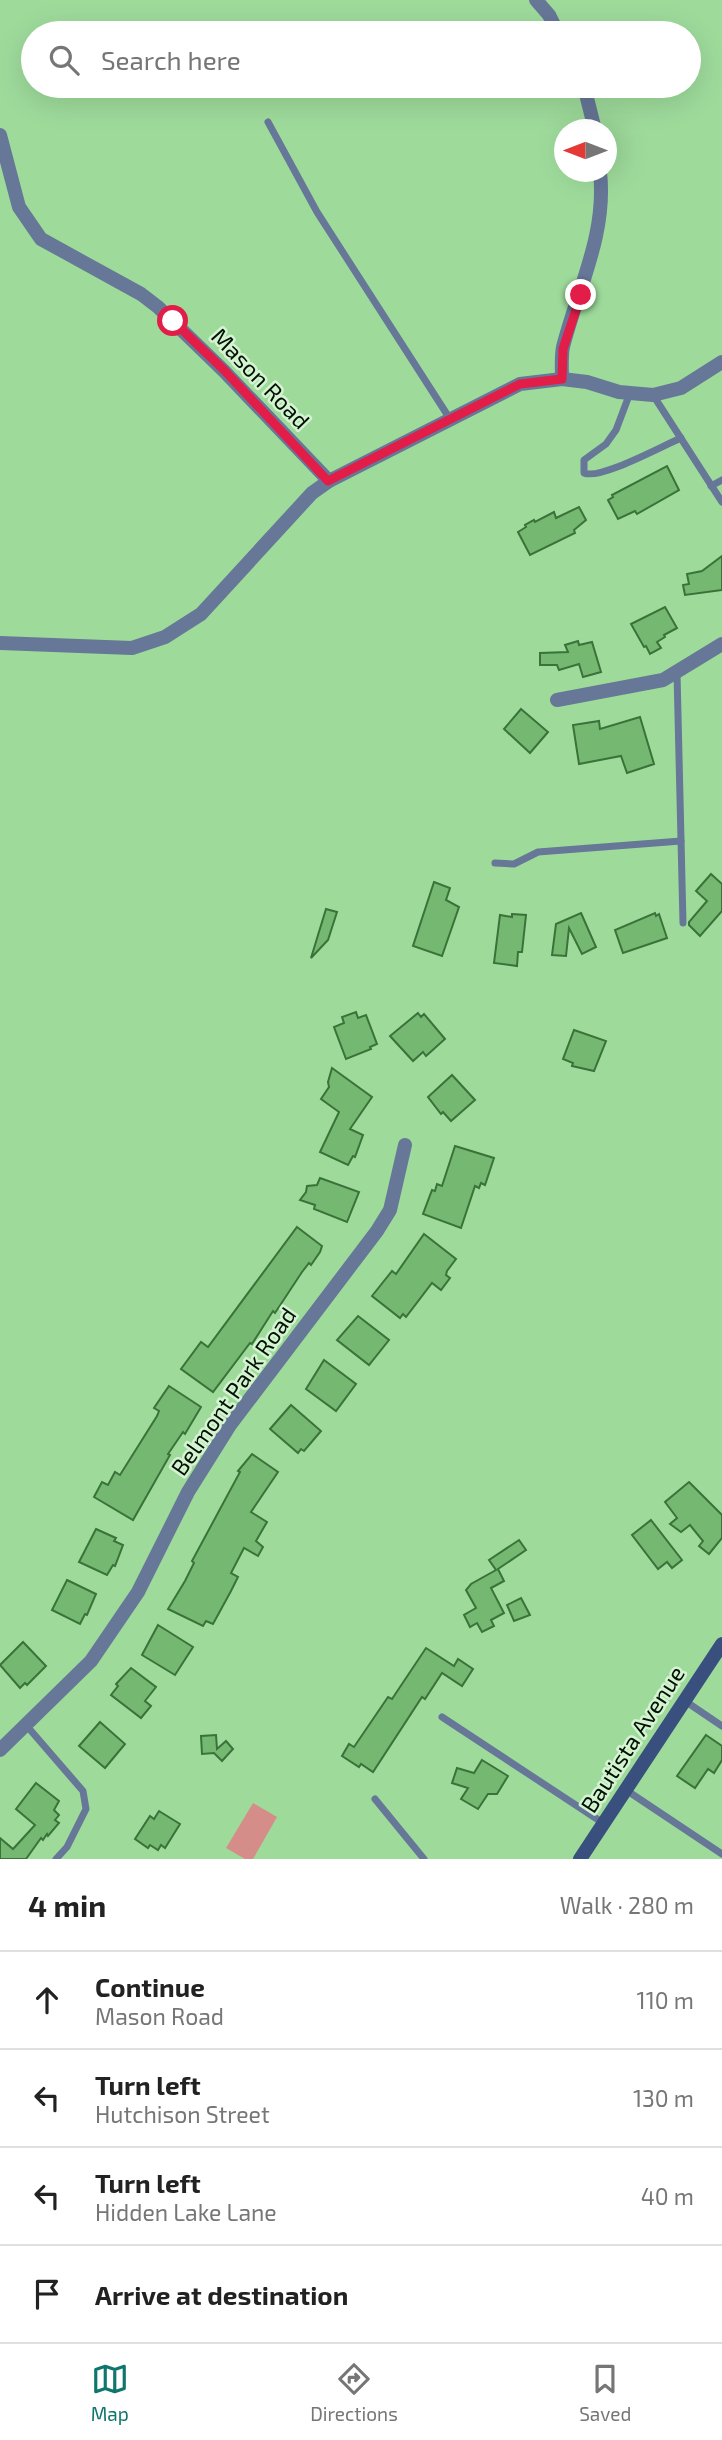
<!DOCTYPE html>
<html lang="en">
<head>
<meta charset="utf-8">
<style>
  :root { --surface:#fff; --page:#f2f2f2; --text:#222; --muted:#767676; --line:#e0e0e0; --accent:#0f766e }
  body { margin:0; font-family:"Exo 2",sans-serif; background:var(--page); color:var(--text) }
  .compass { position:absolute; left:554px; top:119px; width:63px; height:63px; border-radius:50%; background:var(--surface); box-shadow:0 7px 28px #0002; rotate:270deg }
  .stop { position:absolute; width:21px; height:21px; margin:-16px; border:5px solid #e11d48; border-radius:50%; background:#fff }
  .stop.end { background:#e11d48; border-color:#fff; box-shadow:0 2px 7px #0008 }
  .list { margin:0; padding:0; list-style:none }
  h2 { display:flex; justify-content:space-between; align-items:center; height:91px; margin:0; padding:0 28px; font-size:30px }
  h2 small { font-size:23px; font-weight:400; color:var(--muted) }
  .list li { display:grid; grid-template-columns:46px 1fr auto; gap:21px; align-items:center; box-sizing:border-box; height:98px; padding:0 28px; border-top:2px solid var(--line) }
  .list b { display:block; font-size:26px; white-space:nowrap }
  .list p { margin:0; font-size:23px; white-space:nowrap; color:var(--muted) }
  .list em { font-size:23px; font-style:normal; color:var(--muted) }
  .icon { flex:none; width:38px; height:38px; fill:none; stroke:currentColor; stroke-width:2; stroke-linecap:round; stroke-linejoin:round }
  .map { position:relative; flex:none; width:722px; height:1859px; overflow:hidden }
  .search { position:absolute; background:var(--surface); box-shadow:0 7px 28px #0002; left:21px; right:21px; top:21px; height:77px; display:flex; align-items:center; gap:18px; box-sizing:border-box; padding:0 24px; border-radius:38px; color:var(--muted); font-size:26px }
  .sheet { height:483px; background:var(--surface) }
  nav { display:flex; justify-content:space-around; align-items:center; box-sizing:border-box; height:98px; border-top:2px solid var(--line); background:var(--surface); font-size:19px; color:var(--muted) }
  nav a { display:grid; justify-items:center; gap:4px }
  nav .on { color:var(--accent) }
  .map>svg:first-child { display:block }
  .green { fill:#d58d89 }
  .building { fill:#75b872; stroke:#3a7339; stroke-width:2 }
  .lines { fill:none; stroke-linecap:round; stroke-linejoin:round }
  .lane { stroke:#677798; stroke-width:7 }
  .street { stroke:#677798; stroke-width:14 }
  .secondary { stroke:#39507e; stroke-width:14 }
  .route { stroke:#e11d48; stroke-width:9 }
  .labels { text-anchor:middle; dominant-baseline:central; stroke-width:5; stroke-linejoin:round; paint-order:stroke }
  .street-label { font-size:23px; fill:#001200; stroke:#d5f3d3 }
</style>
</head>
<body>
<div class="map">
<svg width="722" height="1859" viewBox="0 0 722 1859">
  <rect width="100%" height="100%" fill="#9edb9b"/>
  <!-- green -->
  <polygon class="green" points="253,1803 277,1817 253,1859 245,1859 226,1848"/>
  <!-- building -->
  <g class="building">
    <polygon points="667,466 679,490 637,514 635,511 618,519 608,500 613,497 612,495"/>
    <polygon points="579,507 586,520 574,530 575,533 530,555 518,532 526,527 525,525 534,520 535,522 554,512 556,518"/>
    <polygon points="722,556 722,590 685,595 683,585 689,584 687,574 702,571"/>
    <polygon points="665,607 677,628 664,635 665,637 657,642 661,648 650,654 646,646 644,647 631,624"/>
    <polygon points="578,641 579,645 592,642 601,672 583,677 579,664 559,670 557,665 540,665 540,653 568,652 565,645"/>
    <polygon points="521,709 548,732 530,753 504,729"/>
    <polygon points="640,717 654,764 627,773 621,756 579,764 573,725 599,721 600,729"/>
    <polygon points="711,874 722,884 722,911 700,936 689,925 689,922 707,901 696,891"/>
    <polygon points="434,882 450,888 446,900 459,907 442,956 413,946"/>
    <polygon points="326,909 337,912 328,940 311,958"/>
    <polygon points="581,913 596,947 582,954 569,928 566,956 552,955 556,924"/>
    <polygon points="655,913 656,916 659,914 667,938 623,953 615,930"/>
    <polygon points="512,914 526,915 522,952 518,952 517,966 494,963 500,915 512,917"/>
    <polygon points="356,1012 358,1018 366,1015 377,1044 370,1047 371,1049 346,1059 334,1027 344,1023 342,1017"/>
    <polygon points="418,1013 421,1017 424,1014 445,1039 426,1056 423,1052 413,1061 390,1036"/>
    <polygon points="574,1030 606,1041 594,1071 572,1066 573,1063 563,1059"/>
    <polygon points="332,1068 372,1097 350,1129 363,1135 355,1157 353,1156 348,1165 320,1152 339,1112 321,1099 329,1087 328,1082"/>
    <polygon points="452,1075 475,1100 451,1121 443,1112 441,1114 428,1097"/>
    <polygon points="455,1146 494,1158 485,1185 481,1183 479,1188 475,1186 461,1228 423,1214 432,1190 435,1191 437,1184 442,1186"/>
    <polygon points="320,1178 359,1192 347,1222 314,1209 315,1205 300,1200 306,1192 307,1186 317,1185"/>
    <polygon points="297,1227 322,1246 320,1252 311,1265 309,1263 302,1272 275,1313 273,1311 252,1344 250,1343 213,1392 181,1369 201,1342 208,1347"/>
    <polygon points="424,1234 456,1259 447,1271 446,1275 450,1278 441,1290 432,1283 406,1317 403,1314 400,1318 372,1296 392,1271 396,1274"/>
    <polygon points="358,1316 389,1340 369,1365 337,1340"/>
    <polygon points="324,1360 356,1384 336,1411 306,1389"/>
    <polygon points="169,1386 201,1407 185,1434 183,1432 168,1454 170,1455 133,1520 94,1497 102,1482 108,1485 115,1472 120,1475 157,1416 159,1411 154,1408"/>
    <polygon points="291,1405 321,1431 304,1451 301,1449 298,1453 270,1429"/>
    <polygon points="252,1454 278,1472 251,1512 267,1522 256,1541 263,1547 258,1556 244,1548 231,1573 238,1577 231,1591 213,1624 206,1621 203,1626 168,1609 185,1581 194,1563 192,1561 240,1472 238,1471"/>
    <polygon points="689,1482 722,1515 722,1538 709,1554 699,1546 703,1541 690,1525 681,1532 670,1524 677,1518 665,1502"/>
    <polygon points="651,1520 682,1560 672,1568 667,1562 658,1569 632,1535"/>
    <polygon points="96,1529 116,1538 114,1541 123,1545 115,1566 113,1565 107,1575 79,1562"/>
    <polygon points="519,1540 526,1550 498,1569 504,1581 491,1588 504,1613 491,1620 494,1626 482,1632 477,1623 470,1627 464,1615 476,1608 466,1590 471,1584 496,1570 489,1560"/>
    <polygon points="67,1580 96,1594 87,1615 85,1614 80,1624 52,1610"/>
    <polygon points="521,1598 530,1615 514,1621 507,1605"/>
    <polygon points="158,1625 193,1647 175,1675 142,1655"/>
    <polygon points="23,1642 46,1666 27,1685 25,1683 20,1688 0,1665"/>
    <polygon points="426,1648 454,1666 458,1659 473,1669 462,1686 442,1673 425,1699 422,1697 373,1772 361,1764 359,1767 342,1756 349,1744 354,1747 388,1697 392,1699"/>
    <polygon points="131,1668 156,1687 145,1701 151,1706 141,1718 111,1695 118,1686 116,1684"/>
    <polygon points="100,1722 125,1744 105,1768 79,1746"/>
    <polygon points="216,1735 217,1749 226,1741 233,1749 222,1761 214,1753 202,1754 201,1736"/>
    <polygon points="706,1735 722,1746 722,1760 714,1773 708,1769 695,1788 677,1776"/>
    <polygon points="482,1760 508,1776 497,1794 488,1794 478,1809 461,1799 468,1788 452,1783 457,1768 474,1773"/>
    <polygon points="36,1783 59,1801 54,1810 59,1815 55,1820 59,1823 48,1836 47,1834 43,1840 41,1838 26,1859 0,1859 0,1838 13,1849 35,1825 16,1809"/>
    <polygon points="159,1811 180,1824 165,1848 161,1845 158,1850 150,1845 148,1848 135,1839 150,1816 154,1819"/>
  </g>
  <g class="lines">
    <!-- lane -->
    <g class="lane">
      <polyline points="268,122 317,212 450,419"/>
      <path d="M630,393L616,430L606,444L584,460V473C600,480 662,446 681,438"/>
      <polyline points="653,395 722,502"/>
      <polyline points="711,486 722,480"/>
      <polyline points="677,673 683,923"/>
      <polyline points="495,863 514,864 538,852 681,841"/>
      <polyline points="685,1701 722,1726"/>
      <polyline points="442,1717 603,1823"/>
      <polyline points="26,1725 83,1791 86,1809 67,1847 56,1859"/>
      <polyline points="626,1790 722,1854"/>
      <polyline points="375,1799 424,1859"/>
    </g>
    <!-- street -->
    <g class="street">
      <polyline points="536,0 549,15 558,33"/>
      <polyline points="584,86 595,130"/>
      <polyline points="0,135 19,207 41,239 141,294 158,307 224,371 329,481"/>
      <path d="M562,379C562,369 561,357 563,347C578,288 607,234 600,172"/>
      <polyline points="0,643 132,648 165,637 201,614 312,493 329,481 520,384 562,379 587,382 619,392 653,395 681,388 722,362"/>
      <polyline points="557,700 663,680 722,644"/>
      <polyline points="0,1750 91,1661 138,1592 188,1492 230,1425 377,1231 390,1210 405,1145"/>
    </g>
    <!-- secondary -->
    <polyline class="secondary" points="580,1859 722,1644"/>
  </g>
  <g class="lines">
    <!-- route -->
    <polyline class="route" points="173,321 224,370 328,481 520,384 562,379 563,349 581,295"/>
  </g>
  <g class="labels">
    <!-- street labels -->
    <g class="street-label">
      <text transform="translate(261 378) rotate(46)">Mason Road</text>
      <text transform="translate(233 1391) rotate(-55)">Belmont Park Road</text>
      <text transform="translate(632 1739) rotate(-57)">Bautista Avenue</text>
    </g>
  </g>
</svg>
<svg class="compass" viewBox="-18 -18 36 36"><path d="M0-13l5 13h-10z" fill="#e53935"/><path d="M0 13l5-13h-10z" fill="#767676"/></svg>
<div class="stop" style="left:173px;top:321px"></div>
<div class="stop end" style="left:581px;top:295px"></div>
<div class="search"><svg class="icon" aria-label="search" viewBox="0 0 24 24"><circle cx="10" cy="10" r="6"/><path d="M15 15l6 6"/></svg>Search here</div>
</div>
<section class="sheet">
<h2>4 min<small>Walk · 280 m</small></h2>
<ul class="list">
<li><svg class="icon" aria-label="ahead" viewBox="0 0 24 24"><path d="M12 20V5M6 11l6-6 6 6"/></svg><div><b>Continue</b><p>Mason Road</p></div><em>110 m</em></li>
<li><svg class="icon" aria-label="left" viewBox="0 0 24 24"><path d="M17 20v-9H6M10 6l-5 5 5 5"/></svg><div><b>Turn left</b><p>Hutchison Street</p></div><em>130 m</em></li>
<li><svg class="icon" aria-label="left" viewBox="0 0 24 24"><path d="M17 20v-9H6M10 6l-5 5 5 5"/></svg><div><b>Turn left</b><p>Hidden Lake Lane</p></div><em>40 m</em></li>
<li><svg class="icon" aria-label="arrive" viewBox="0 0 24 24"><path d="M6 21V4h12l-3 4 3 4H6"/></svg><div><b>Arrive at destination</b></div></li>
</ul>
</section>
<nav>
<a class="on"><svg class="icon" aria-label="map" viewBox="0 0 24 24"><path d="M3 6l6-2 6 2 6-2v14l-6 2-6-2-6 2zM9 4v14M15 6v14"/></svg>Map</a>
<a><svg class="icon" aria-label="directions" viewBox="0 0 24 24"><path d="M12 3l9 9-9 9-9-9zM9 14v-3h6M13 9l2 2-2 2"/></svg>Directions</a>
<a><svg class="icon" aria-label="saved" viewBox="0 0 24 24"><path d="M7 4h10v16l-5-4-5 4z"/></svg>Saved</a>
</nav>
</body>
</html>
